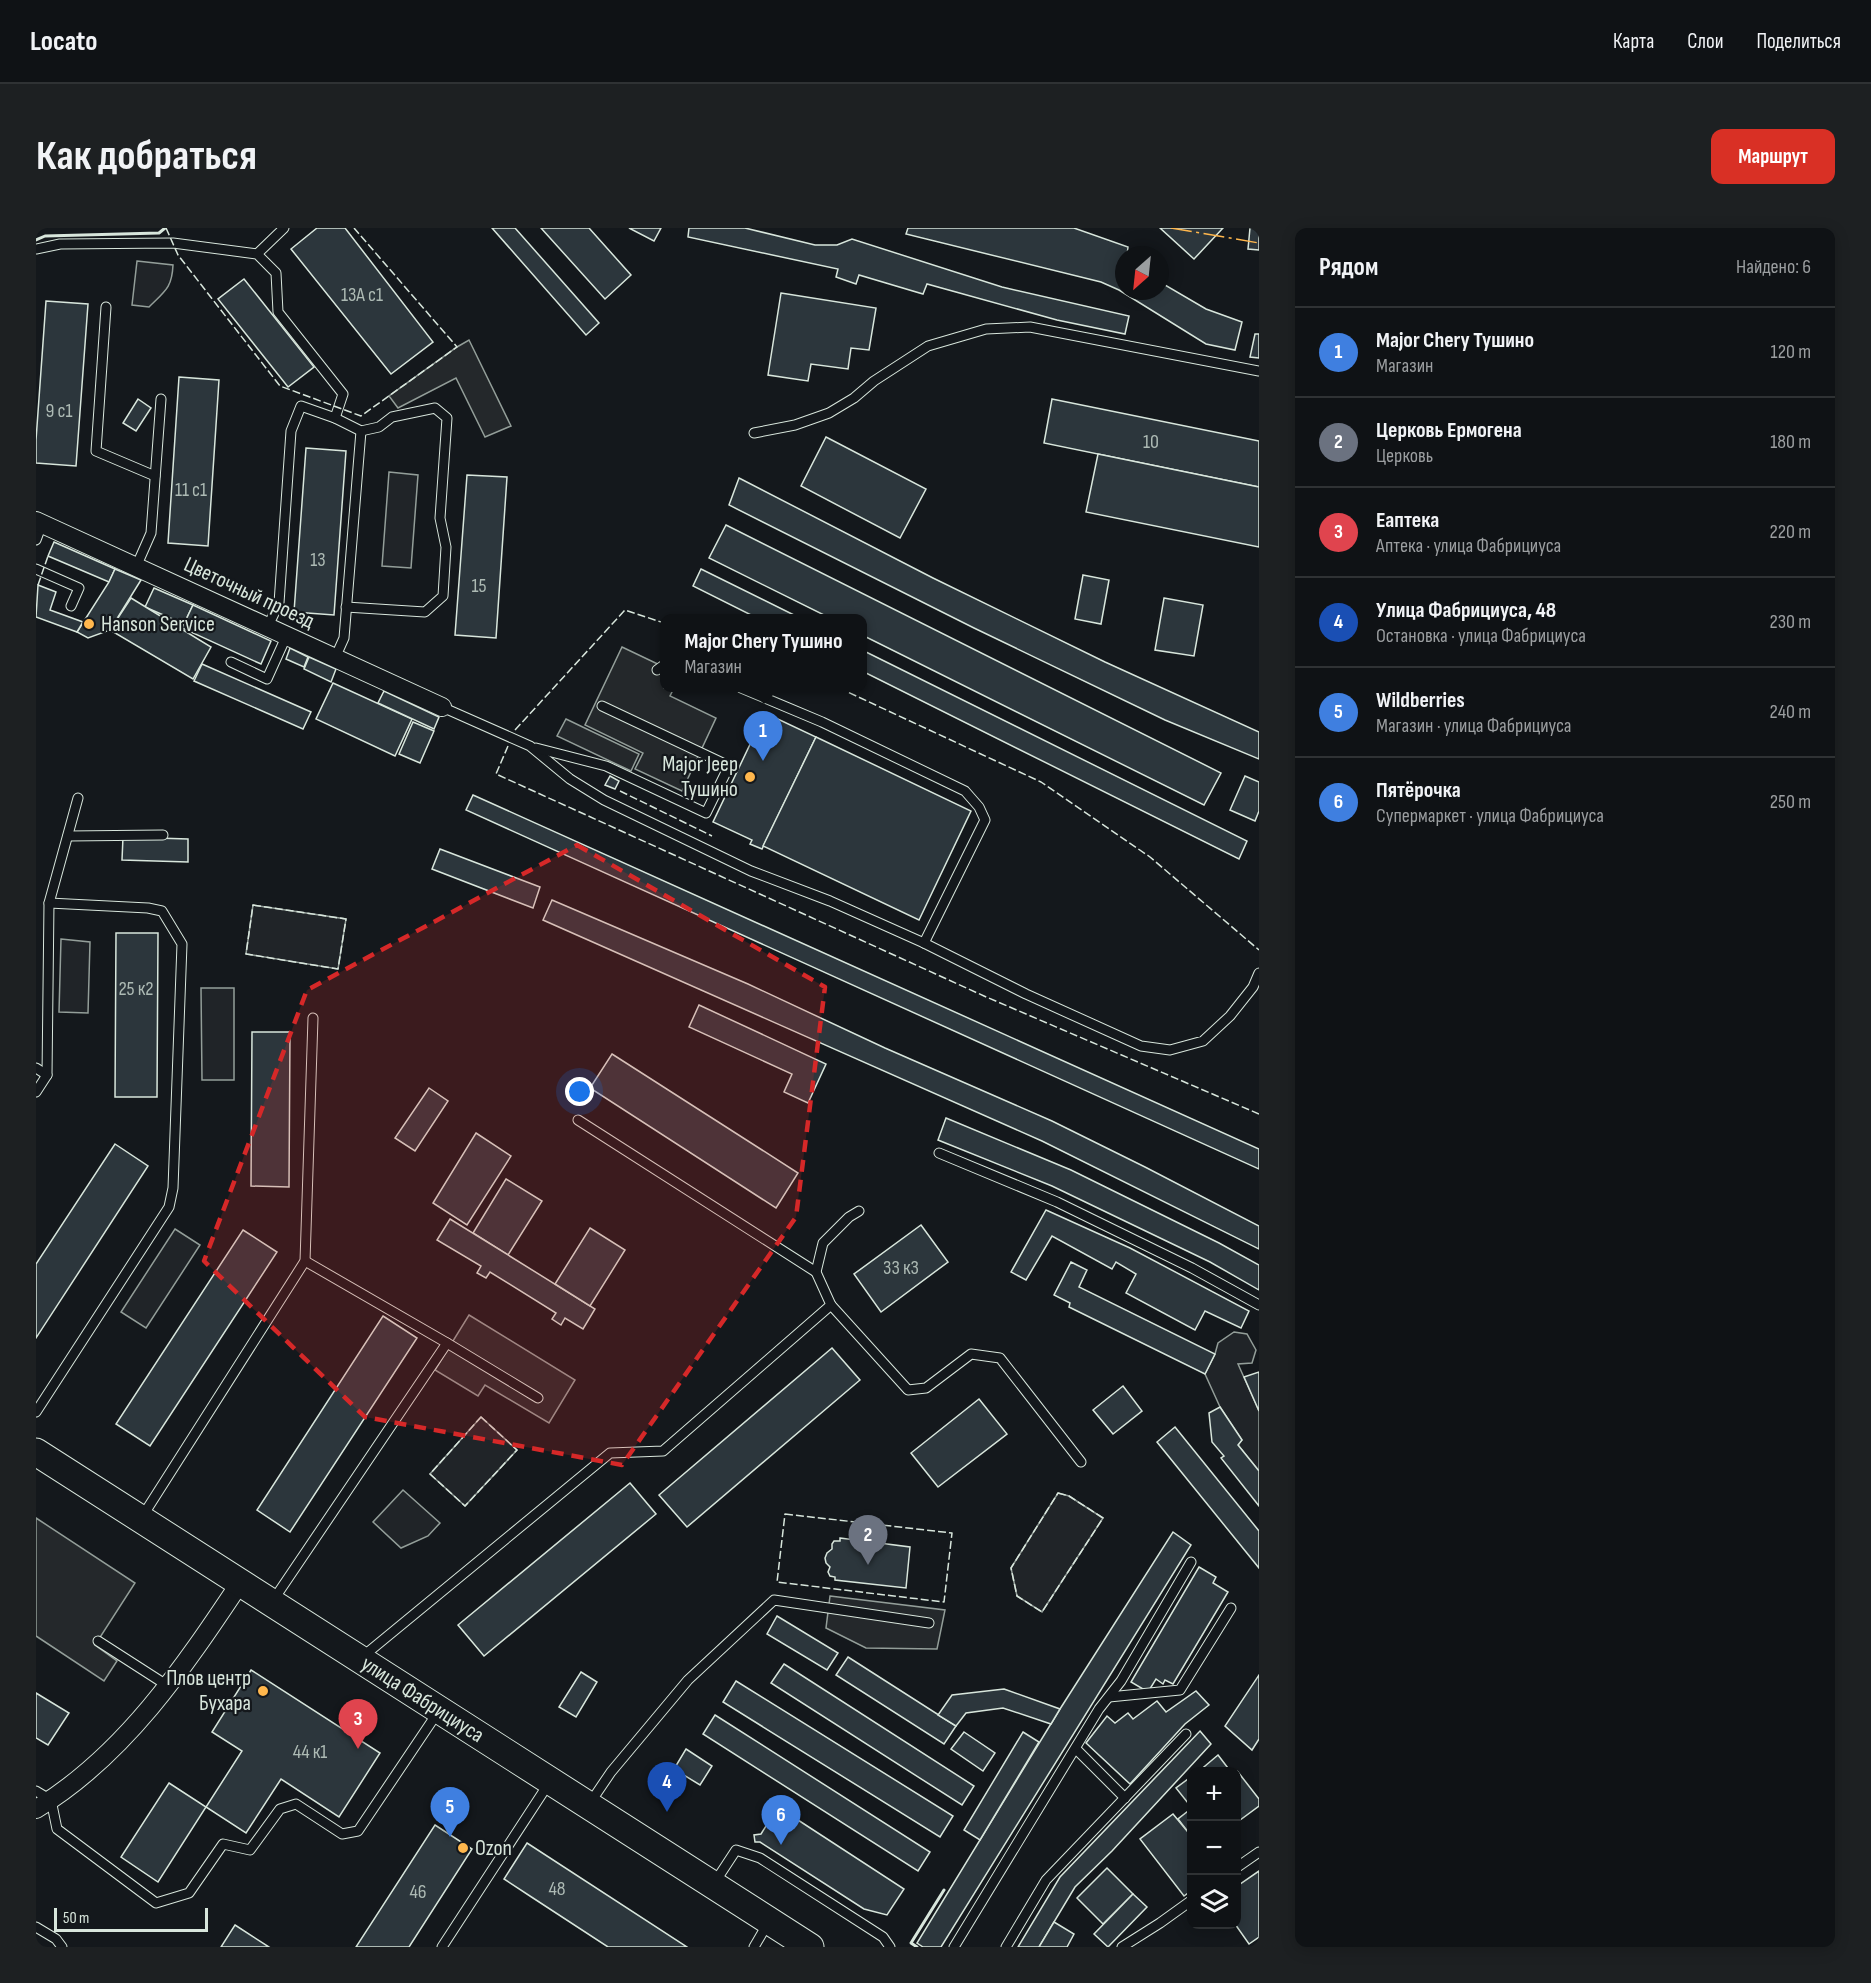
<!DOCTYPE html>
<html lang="ru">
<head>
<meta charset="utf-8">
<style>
  :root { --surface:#0f1215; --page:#1d2022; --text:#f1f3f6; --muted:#9b9ea0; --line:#2f3234; --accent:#d93025 }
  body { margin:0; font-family:"Sofia Sans Condensed",sans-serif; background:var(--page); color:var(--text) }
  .controls { position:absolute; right:18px; bottom:18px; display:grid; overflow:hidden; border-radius:12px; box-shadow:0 3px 15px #0003 }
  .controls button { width:54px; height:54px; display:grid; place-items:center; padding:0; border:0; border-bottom:2px solid var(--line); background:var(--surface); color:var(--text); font:30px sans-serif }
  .compass { position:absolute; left:1079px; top:18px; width:54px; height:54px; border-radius:50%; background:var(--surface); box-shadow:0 3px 15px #0003; rotate:207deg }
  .scale { position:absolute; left:18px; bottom:15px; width:154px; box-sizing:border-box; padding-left:6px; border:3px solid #d8e6dc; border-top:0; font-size:16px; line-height:21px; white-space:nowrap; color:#d8e6dc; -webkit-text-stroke:4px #14181c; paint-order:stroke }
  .you { position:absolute; left:544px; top:864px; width:21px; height:21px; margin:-15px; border:4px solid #fff; border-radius:50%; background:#1a73e8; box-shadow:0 0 0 9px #1a73e833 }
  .badge { display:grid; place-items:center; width:39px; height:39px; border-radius:50%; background:var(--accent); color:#fff; font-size:20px; font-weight:700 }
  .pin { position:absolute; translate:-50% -50px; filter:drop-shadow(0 2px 3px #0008) }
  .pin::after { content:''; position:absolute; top:32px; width:21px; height:18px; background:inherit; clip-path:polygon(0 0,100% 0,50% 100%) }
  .popup { position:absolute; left:624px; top:386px; width:207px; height:78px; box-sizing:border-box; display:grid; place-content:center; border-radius:12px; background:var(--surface); filter:drop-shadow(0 2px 4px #0005); font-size:20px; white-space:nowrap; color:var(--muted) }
  .popup b { font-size:22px; color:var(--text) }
  .popup::after { content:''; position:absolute; left:50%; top:100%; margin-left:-12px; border:12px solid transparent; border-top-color:var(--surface) }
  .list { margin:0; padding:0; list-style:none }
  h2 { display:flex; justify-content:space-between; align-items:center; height:78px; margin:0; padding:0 24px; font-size:26px }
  h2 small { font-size:20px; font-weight:400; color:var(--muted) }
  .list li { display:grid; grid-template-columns:39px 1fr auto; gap:18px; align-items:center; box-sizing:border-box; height:90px; padding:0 24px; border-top:2px solid var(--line) }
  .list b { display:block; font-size:22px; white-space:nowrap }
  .list p { margin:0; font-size:20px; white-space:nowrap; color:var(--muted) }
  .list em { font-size:20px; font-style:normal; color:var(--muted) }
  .icon { flex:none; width:33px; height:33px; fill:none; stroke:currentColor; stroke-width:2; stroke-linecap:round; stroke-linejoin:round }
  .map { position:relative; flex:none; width:1223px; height:1719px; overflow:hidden; border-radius:12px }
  header { display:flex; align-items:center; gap:36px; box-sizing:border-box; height:84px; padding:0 30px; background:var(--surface); border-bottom:2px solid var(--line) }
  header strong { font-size:28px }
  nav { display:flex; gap:33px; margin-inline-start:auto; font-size:21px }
  .intro { display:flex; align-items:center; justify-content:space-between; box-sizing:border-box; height:144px; padding:0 36px }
  h1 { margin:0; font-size:42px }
  .button { padding:15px 27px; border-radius:12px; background:var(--accent); color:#fff; font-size:21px; font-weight:700 }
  main { display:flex; gap:36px; padding:0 36px }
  aside { flex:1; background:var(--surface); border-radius:12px; box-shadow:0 3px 15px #0003 }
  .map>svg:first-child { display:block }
  .green { fill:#202428; stroke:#939e99; stroke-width:1.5 }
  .parking { fill:#24282b; stroke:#939e99; stroke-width:1.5 }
  .building { fill:#2c363c; stroke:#d8e6dc; stroke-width:1.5 }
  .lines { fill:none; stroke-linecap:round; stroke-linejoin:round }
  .lane-casing { stroke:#d8e6dc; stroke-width:11 }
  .street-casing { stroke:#d8e6dc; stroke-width:20 }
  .secondary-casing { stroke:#d8e6dc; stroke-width:29 }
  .lane { stroke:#14181c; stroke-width:9 }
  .street { stroke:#14181c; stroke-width:18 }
  .secondary { stroke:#14181c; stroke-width:27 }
  .fence { stroke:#d8e6dc; stroke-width:1.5; stroke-dasharray:8 3; stroke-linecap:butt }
  .wall { stroke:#d8e6dc; stroke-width:3 }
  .power { stroke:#ffb74d; stroke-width:1.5; stroke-dasharray:21 4.5 3 4.5; stroke-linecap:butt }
  .marked { fill:#d62828; fill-opacity:0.2; stroke:#d62828; stroke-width:4.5; stroke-dasharray:12 8; stroke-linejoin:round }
  .poi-dot { fill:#ffb74d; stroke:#14181c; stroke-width:2 }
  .labels { text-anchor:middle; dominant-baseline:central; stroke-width:4.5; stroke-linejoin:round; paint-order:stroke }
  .number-label { font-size:20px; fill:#adbab4 }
  .street-label { font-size:22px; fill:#d8e6dc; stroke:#14181c }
  .poi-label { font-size:22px; fill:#d8e6dc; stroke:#14181c; text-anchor:start }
</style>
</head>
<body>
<header>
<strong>Locato</strong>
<nav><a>Карта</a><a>Слои</a><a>Поделиться</a></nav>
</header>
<div class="intro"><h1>Как добраться</h1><a class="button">Маршрут</a></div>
<main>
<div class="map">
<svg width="1223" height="1719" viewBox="0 0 1223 1719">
  <rect width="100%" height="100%" fill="#14181c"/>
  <!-- green -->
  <g class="green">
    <path d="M101,33L137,37C136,60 129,63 113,79L96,77Z"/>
    <polygon points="353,244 382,247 375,340 346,338"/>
    <polygon points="217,677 310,691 302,741 210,726"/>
    <polygon points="25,711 54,714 52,785 23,784"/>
    <polygon points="165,760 198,760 198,852 166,852"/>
    <polygon points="139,1001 164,1017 110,1100 85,1084"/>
    <polygon points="1198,1104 1211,1106 1220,1122 1216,1135 1202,1136 1223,1183 1223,1243 1202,1217 1206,1212 1184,1179 1169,1146 1179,1126 1182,1115"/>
    <polygon points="445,1189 481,1222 429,1278 394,1246"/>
    <polygon points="367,1262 404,1295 392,1308 365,1320 337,1294"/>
    <polygon points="1022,1265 1033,1268 1067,1290 1006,1384 981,1368 975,1340"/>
  </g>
  <!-- parking -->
  <g class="parking">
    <polygon points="433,112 475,198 449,209 420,150 362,180 353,168 421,119"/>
    <polygon points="586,419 628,439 628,460 638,460 634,468 680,490 646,563 599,541 607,525 549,497"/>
    <polygon points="530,491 603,526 595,543 521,508"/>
    <polygon points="433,1087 539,1152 513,1195 449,1157 442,1168 399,1142"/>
    <polygon points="0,1290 99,1355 59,1417 81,1433 68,1453 0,1408"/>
    <polygon points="794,1368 909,1382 901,1421 830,1420 790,1400"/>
  </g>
  <!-- building -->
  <g class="building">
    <polygon points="281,0 309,0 397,114 355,146 255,21"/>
    <polygon points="456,0 479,0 563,95 550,107"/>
    <polygon points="505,0 553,0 595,47 569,71"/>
    <polygon points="593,0 625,0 618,13"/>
    <polygon points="653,0 709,0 779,17 801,17 816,11 966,59 1093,88 1089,106 1021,92 891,56 887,66 823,47 820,56 800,49 802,41 652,9"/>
    <polygon points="872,0 1038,0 1092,19 1091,27 1088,27 1088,63 1124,63 1124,54 1170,81 1206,94 1199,122 1170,116 1083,62 1065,54 870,6"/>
    <polygon points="1124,0 1187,0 1158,31"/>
    <polygon points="1214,0 1223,0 1223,22 1212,21"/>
    <polygon points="208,51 278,139 252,159 182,71"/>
    <polygon points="745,65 840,80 833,122 815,120 812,141 775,136 772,153 732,147"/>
    <polygon points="10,73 52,76 40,238 0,235 0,212"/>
    <polygon points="1219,106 1223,106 1223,130 1214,129"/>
    <polygon points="143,149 183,152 172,318 132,315"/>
    <polygon points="102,171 115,180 100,203 87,195"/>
    <polygon points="1016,171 1223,213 1223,259 1008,215"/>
    <polygon points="790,209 890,261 864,310 765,258"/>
    <polygon points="270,220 310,223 298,387 258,384"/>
    <polygon points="1062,226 1223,259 1223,319 1050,284"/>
    <polygon points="431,247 471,249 460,410 419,407"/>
    <polygon points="703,250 897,350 1069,434 1223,504 1223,531 1129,492 938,400 693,277"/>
    <polygon points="690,297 1185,545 1168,577 826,407 826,390 794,390 673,330"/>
    <polygon points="18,314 79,341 73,354 12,328"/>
    <polygon points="79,341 105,352 74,402 52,410 41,404 73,354"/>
    <polygon points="665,341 764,390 721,390 657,358"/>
    <polygon points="1047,347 1073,352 1065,396 1039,391"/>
    <polygon points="2,357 20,364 14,382 47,394 41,404 0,389"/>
    <polygon points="118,360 157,377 148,396 109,379"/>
    <polygon points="95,370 175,419 157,451 74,402"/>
    <polygon points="1128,370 1167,377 1158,428 1119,422"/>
    <polygon points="157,377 235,413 225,436 146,400"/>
    <polygon points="254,420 272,429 268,439 250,431"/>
    <polygon points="826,422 1211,613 1203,631 826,443"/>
    <polygon points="273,429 300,441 295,454 268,441"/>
    <polygon points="166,436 275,484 267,501 158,453"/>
    <polygon points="297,455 376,491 359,528 280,491"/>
    <polygon points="348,463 403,489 398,501 342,475"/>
    <polygon points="729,485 780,509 726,621 714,616 716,612 677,594"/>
    <polygon points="377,494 398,503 384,535 363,526"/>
    <polygon points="780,509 935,583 883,692 727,618"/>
    <polygon points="574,548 583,553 579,561 569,557"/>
    <polygon points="1209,548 1223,554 1223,583 1219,593 1194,582"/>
    <polygon points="437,567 1223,921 1223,941 430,582"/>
    <polygon points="87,609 152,611 152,634 86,632"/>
    <polygon points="404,621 504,659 497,680 396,641"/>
    <polygon points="516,672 712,756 849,820 1016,893 1109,939 1223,998 1223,1021 1006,913 507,692"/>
    <polygon points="80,705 122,705 121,869 79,869"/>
    <polygon points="663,777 790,836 772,875 748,864 756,846 653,799"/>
    <polygon points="216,804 254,804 253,959 215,958"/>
    <polygon points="576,826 762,945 740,980 554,860"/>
    <polygon points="393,860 412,873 379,923 359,910"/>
    <polygon points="910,890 1035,942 1183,1015 1223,1037 1223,1062 1174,1034 1016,958 902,912"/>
    <polygon points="440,905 475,928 431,997 397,975"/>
    <polygon points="79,916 112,938 0,1110 0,1036"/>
    <polygon points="470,951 506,973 472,1027 437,1005"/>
    <polygon points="1010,982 1094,1020 1213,1083 1205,1100 1169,1083 1159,1102 1090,1065 1100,1046 1080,1034 1076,1041 1016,1008 990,1052 975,1044"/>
    <polygon points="414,991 559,1081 547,1101 529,1090 525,1097 516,1091 520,1085 454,1044 450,1050 441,1045 445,1038 401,1012"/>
    <polygon points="885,997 912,1034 845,1084 818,1046"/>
    <polygon points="554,1000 589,1022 554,1078 519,1056"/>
    <polygon points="207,1002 241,1024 114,1218 80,1196"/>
    <polygon points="1035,1034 1051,1042 1043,1059 1179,1126 1169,1146 1033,1079 1034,1075 1018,1067"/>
    <polygon points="347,1088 381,1110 254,1304 221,1282"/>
    <polygon points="796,1120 824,1152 651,1299 623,1267"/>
    <polygon points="1223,1144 1223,1183 1208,1149"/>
    <polygon points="1087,1158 1106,1183 1077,1206 1057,1182"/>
    <polygon points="943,1171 971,1206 902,1259 875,1225"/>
    <polygon points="1184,1179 1206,1212 1202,1217 1223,1243 1223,1278 1185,1230 1188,1228 1176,1214 1173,1185"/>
    <polygon points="1139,1199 1223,1303 1223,1340 1121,1214"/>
    <polygon points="594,1255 620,1286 448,1428 422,1397"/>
    <polygon points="1137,1304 1155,1317 905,1719 887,1719 881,1715 1024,1481"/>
    <polygon points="804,1310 874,1319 870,1360 799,1352 799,1349 794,1348 792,1344 794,1339 790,1335 789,1330 791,1325 796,1321 796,1316 798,1313 804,1313"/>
    <polygon points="1163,1339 1180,1349 1177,1355 1192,1364 1137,1456 1129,1452 1127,1456 1120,1451 1112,1464 1095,1454"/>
    <polygon points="741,1388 802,1425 791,1442 731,1406"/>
    <polygon points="812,1429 920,1498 908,1516 800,1447"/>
    <polygon points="748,1436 938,1558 926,1577 735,1455"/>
    <polygon points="215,1442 344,1525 303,1589 245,1551 210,1605 170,1579 206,1523 176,1504"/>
    <polygon points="545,1444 561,1454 540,1489 523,1479"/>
    <polygon points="1223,1447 1223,1511 1216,1522 1189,1498"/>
    <polygon points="700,1453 917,1588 904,1609 687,1474"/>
    <polygon points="968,1461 1024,1481 1015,1496 967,1480 930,1485 920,1498 902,1487 916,1467"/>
    <polygon points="1160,1463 1173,1477 1149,1496 1094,1556 1050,1515 1071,1488 1079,1495 1092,1485 1097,1491 1121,1473 1130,1484"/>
    <polygon points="0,1465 33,1485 12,1517 0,1510"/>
    <polygon points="679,1487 894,1624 882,1643 667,1506"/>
    <polygon points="1164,1503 1175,1516 1076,1623 1039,1659 1003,1719 982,1719 1024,1649"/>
    <polygon points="928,1504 959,1525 947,1543 915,1521"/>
    <polygon points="987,1504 1003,1514 944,1612 928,1602"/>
    <polygon points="650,1521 676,1538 664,1557 638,1541"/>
    <polygon points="1182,1527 1195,1544 1162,1544"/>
    <polygon points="1202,1544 1223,1571 1223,1578 1200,1595"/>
    <polygon points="1156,1548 1156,1580 1140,1560"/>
    <polygon points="133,1555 170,1579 122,1654 85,1629"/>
    <polygon points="742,1579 868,1661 851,1687 828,1681 724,1614 719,1614 718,1607 725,1606"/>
    <polygon points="1156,1580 1156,1609 1142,1591"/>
    <polygon points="1137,1586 1156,1609 1156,1662 1148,1668 1104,1611"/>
    <polygon points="399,1597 436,1621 373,1719 320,1719"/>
    <polygon points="491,1615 651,1719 572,1719 497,1670 468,1651"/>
    <polygon points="1071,1640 1097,1666 1067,1696 1041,1670"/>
    <polygon points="1223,1643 1223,1709 1213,1716 1199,1696 1200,1696 1200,1659"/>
    <polygon points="1097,1666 1111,1679 1072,1719 1058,1706"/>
    <polygon points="1018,1694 1038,1706 1031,1719 1003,1719"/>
    <polygon points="199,1697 233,1719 185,1719"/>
  </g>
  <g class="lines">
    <defs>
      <g id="lane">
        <polyline points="0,21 24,16 137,15 221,26 240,45 242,84 307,166 299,190"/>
        <polyline points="221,26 248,0"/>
        <polyline points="70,79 60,223 119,248"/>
        <polyline points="718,205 759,197 793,185 818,170 838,153 892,118 950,101 994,99 1223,143"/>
        <polyline points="0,312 6,296"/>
        <polyline points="100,339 115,305 125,171"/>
        <polyline points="0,341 43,360 35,378"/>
        <polyline points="231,400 243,375 255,203 265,178 299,190 325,203 343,199 356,189 399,180 411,190 404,290 410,319 407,368 389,384 310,379"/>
        <polyline points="299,430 308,410 325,203"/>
        <polyline points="195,434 231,451 250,409"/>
        <polyline points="621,442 628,437"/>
        <polyline points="705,460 786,494 929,563 943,579 949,592 888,715"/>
        <polyline points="406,479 494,518 534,551 568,572 715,643 794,673 888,715 990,766 1105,818 1134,822 1167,813 1194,788 1217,759 1223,745"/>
        <polyline points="500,520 570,538 670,585 693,538 566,478"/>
        <polyline points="32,608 127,607"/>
        <polyline points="0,840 11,847"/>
        <polyline points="0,864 11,847 13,675 42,570"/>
        <polyline points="542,892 780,1044"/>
        <polyline points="903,925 1021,974 1156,1040 1223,1077"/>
        <polyline points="269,1033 411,1115 502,1170"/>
        <polyline points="795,1077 872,1162 890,1160 935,1126 964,1130 1045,1234"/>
        <polyline points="0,1184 133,979 137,960 146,716 126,683 112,680 13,675"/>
        <polyline points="106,1289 269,1033 277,790"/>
        <polyline points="236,1374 411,1115"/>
        <polyline points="62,1413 132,1458"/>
        <polyline points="325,1430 574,1225 627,1223 795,1077 780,1044 787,1015 813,989 823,983"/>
        <polyline points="1073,1469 1144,1462 1195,1380"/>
        <polyline points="1040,1521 1089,1570"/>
        <polyline points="0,1563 15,1572 21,1601 120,1675 153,1665 187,1616 214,1622 244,1581 260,1576 306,1606 322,1603 402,1484"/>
        <polyline points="554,1575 575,1544 652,1452 738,1372 893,1395"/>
        <polyline points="1200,1640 1223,1624"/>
        <polyline points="679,1654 700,1622 724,1630 847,1709 854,1719"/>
        <polyline points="0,1699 20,1711 26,1719"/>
        <polyline points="406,1719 513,1555"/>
        <polyline points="718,1719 732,1695"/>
        <polyline points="918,1719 1063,1481 1085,1453 1155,1334"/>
        <polyline points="970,1719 1010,1652 1150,1506"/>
        <polyline points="1086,1719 1124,1695 1156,1672"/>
      </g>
      <g id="street">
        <polyline points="0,293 406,479"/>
        <path d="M0,1581C88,1528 148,1439 204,1355"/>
      </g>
      <g id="secondary">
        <path id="s1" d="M0,1224L774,1719"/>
      </g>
    </defs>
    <!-- lane casing -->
    <use href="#lane" class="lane-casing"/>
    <!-- street casing -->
    <use href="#street" class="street-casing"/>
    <!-- secondary casing -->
    <use href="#secondary" class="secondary-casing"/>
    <!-- lane -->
    <use href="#lane" class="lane"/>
    <!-- street -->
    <use href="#street" class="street"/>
    <!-- secondary -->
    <use href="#secondary" class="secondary"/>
    <!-- fence -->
    <g class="fence">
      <polyline points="130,0 142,27 244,158 325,188 421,119 318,0"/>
      <polyline points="2,357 12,328"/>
      <polyline points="803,460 1005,554 1114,629 1223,722"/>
      <polyline points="479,502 589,382 628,395"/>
      <polyline points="472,518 460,546 948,768 1223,886"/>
      <polyline points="584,563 676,608"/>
      <polygon points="217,677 310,691 302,741 210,726"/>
      <polygon points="445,1189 481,1222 429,1278 394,1246"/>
      <polygon points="1022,1265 1033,1268 1067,1290 1006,1384 981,1368 975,1340"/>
      <polygon points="749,1286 916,1305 908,1374 741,1354"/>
    </g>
    <!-- wall -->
    <g class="wall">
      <polyline points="0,12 9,8 123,5 129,0"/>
      <polyline points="881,1719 875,1715 908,1662"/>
    </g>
    <!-- power -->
    <polyline class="power" points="1135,0 1223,15"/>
  </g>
  <!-- marked area -->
  <path class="marked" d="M541,617L789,759L760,989L586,1237L329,1189L168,1033L271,762Z"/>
  <!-- markers -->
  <g class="poi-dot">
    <circle cx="53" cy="396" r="6"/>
    <circle cx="714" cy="549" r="6"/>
    <circle cx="227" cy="1463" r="6"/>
    <circle cx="427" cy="1620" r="6"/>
  </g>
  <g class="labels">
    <!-- number labels -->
    <g class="number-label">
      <text x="326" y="67">13А с1</text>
      <text x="23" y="183">9 с1</text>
      <text x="1115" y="214">10</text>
      <text x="155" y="262">11 с1</text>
      <text x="282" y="332">13</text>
      <text x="443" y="358">15</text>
      <text x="100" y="761">25 к2</text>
      <text x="865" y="1040">33 к3</text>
      <text x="274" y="1524">44 к1</text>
      <text x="521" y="1661">48</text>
      <text x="382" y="1664">46</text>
    </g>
    <!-- street labels -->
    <g class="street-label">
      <text transform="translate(213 365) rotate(25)">Цветочный проезд</text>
      <text stroke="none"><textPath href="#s1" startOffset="459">улица Фабрициуса</textPath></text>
    </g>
    <!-- poi labels -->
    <g class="poi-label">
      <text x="65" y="396">Hanson Service</text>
      <text x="702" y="536" text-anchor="end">Major Jeep<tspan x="702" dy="25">Тушино</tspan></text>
      <text x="215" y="1450" text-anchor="end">Плов центр<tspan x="215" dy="25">Бухара</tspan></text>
      <text x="439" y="1620">Ozon</text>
    </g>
  </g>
</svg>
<div class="controls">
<button>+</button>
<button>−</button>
<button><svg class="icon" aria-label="layers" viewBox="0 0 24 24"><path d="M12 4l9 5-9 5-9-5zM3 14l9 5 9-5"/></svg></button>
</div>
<svg class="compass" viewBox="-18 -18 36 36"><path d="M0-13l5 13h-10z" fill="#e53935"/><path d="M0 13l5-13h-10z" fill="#9b9ea0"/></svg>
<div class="scale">50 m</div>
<div class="you"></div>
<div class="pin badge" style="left:727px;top:533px;background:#3f7fe0">1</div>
<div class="popup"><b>Major Chery Тушино</b>Магазин</div>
<div class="pin badge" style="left:832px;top:1337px;background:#6b7280">2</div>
<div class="pin badge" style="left:322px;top:1521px;background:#e0444e">3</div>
<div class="pin badge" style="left:631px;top:1584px;background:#1a4fb4">4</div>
<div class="pin badge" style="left:414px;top:1609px;background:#3f7fe0">5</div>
<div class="pin badge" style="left:745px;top:1617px;background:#3f7fe0">6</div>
</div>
<aside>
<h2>Рядом<small>Найдено: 6</small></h2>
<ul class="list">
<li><span class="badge" style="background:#3f7fe0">1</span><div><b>Major Chery Тушино</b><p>Магазин</p></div><em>120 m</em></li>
<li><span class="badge" style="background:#6b7280">2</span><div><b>Церковь Ермогена</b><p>Церковь</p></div><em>180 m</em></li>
<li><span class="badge" style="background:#e0444e">3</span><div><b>Еаптека</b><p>Аптека · улица Фабрициуса</p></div><em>220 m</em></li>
<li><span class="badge" style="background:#1a4fb4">4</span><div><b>Улица Фабрициуса, 48</b><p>Остановка · улица Фабрициуса</p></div><em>230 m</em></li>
<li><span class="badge" style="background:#3f7fe0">5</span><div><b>Wildberries</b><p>Магазин · улица Фабрициуса</p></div><em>240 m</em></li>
<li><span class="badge" style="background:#3f7fe0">6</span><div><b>Пятёрочка</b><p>Супермаркет · улица Фабрициуса</p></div><em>250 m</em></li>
</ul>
</aside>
</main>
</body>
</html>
